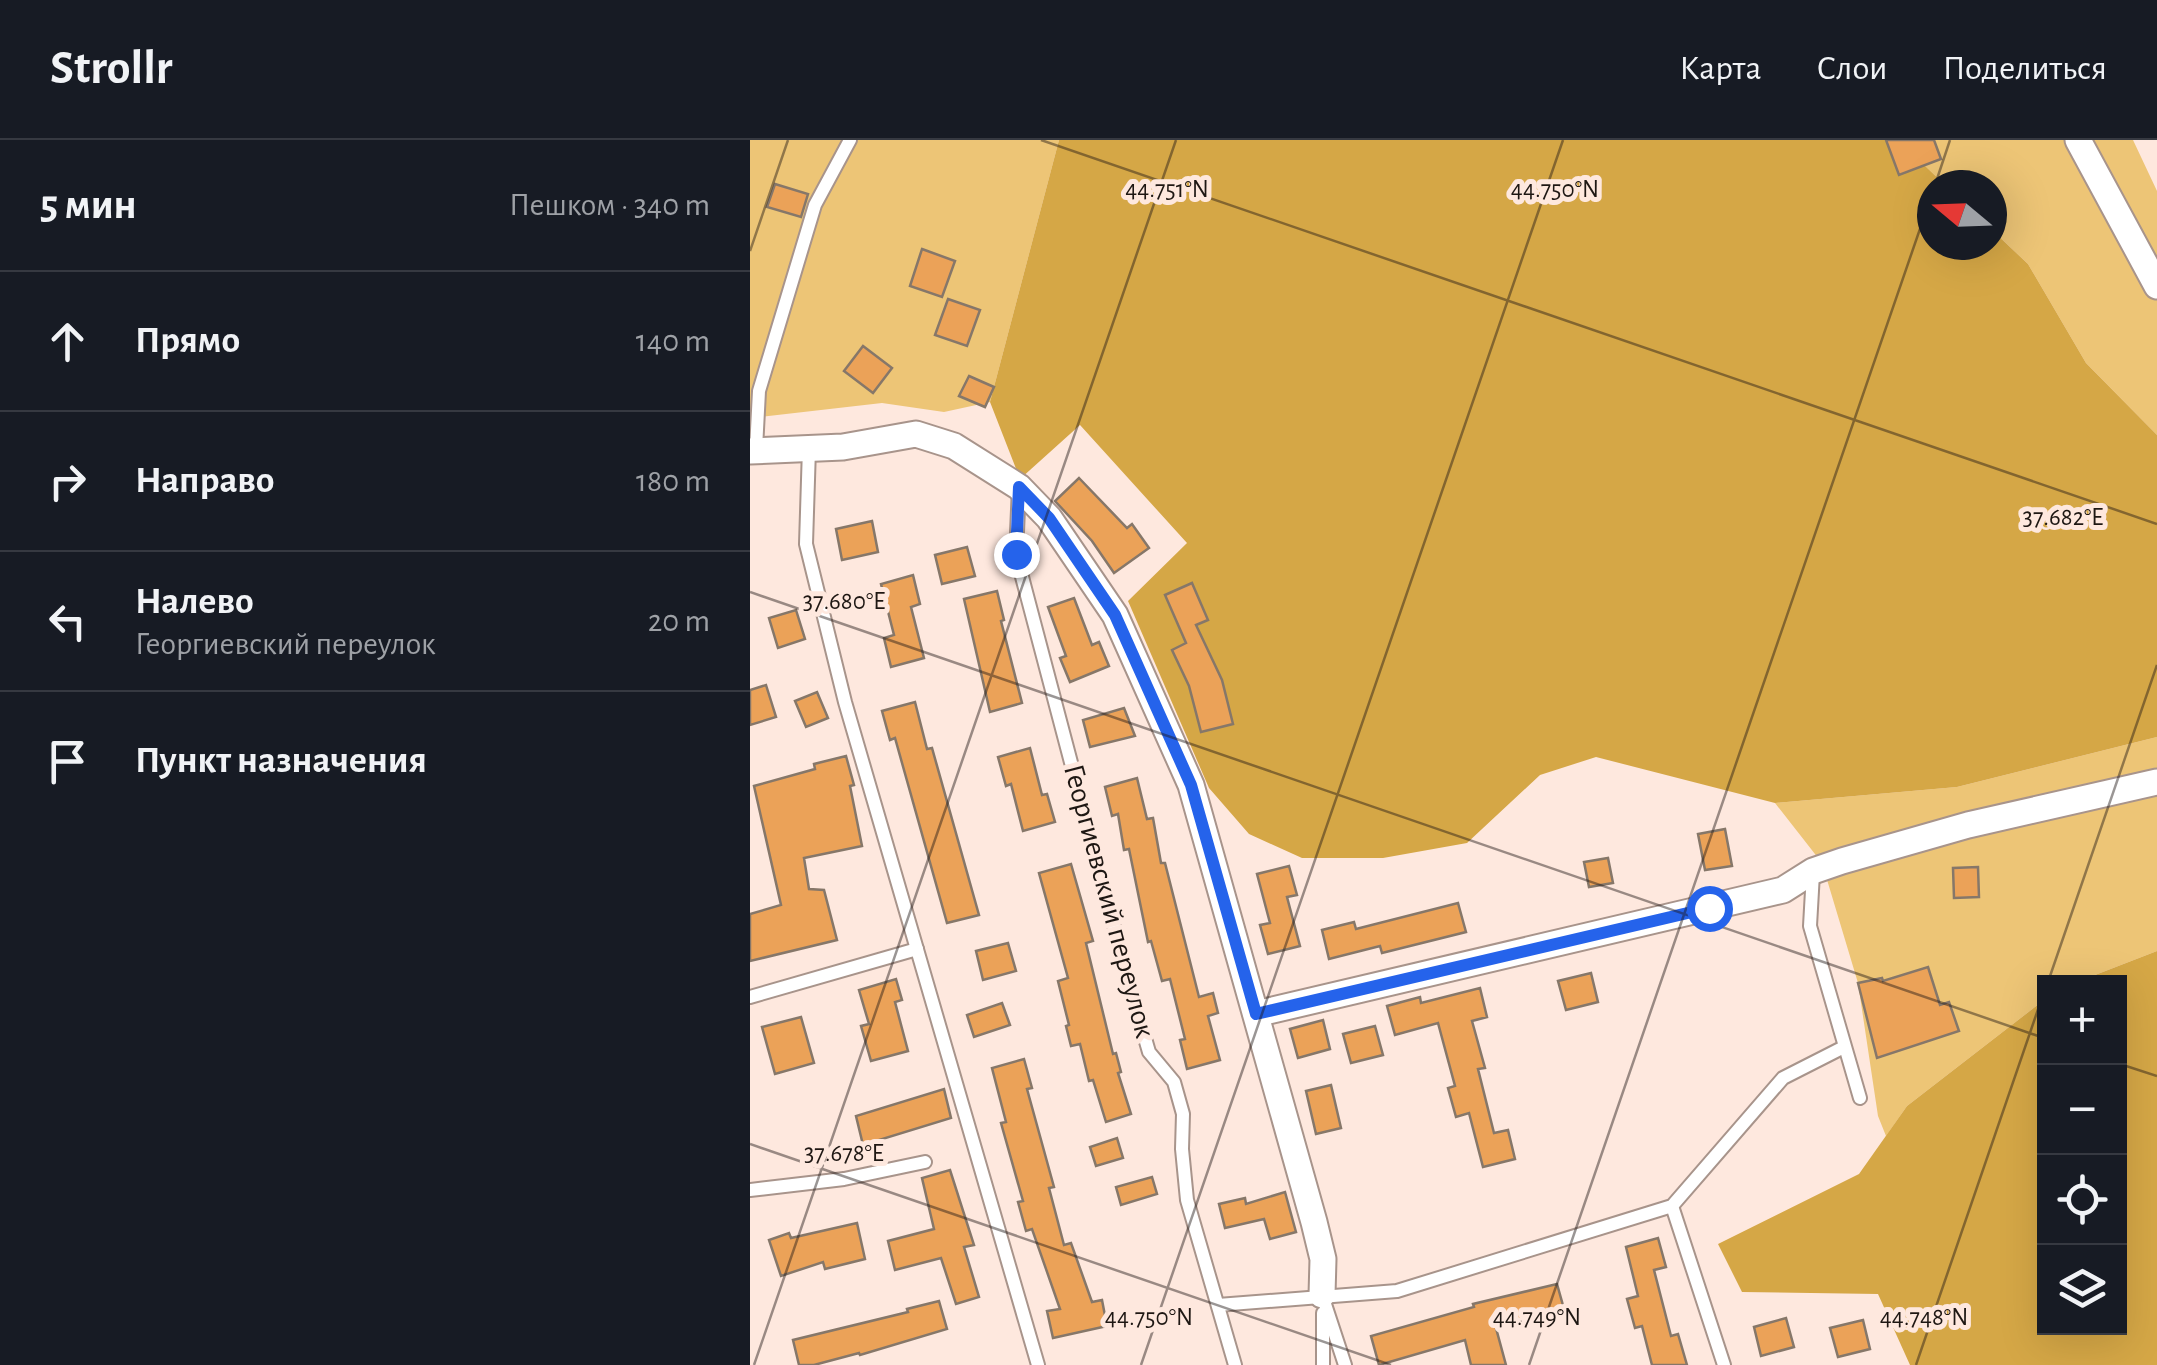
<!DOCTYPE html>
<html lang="ru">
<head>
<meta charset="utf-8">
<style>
  :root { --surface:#171b24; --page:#20242c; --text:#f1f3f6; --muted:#9ea1a6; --line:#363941 }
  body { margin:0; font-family:"Alegreya Sans",sans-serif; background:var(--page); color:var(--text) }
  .controls { position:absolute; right:30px; bottom:30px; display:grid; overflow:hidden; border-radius:0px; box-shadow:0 10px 40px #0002 }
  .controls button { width:90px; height:90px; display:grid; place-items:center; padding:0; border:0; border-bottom:2px solid var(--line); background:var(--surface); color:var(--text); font:50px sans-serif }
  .compass { position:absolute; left:1167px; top:30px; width:90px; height:90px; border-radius:50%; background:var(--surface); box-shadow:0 10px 40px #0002; rotate:289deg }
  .stop { position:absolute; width:30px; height:30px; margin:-22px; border:8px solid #2563eb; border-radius:50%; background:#fff }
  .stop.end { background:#2563eb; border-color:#fff; box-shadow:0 2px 10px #0008 }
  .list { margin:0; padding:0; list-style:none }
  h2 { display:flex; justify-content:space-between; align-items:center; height:130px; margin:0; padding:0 40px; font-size:42px }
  h2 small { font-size:32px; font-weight:400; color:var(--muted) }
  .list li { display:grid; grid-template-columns:65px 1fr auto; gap:30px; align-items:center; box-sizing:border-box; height:140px; padding:0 40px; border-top:2px solid var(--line) }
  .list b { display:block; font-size:38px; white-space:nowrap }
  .list p { margin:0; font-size:32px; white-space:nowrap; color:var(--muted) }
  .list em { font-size:32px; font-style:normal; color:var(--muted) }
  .icon { flex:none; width:55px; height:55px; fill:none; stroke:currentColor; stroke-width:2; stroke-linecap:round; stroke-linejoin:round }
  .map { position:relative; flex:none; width:1407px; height:1225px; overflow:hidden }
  header { display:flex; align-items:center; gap:60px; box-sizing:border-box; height:140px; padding:0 50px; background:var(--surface); border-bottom:2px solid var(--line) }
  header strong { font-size:48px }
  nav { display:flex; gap:55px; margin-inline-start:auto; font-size:35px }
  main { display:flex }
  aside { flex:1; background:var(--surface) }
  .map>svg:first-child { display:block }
  .green { fill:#edc576 }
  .forest { fill:#d5a746 }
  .building { fill:#eba258; stroke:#867769; stroke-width:2.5 }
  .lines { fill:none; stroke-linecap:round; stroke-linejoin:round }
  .service-casing { stroke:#a8948b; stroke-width:16 }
  .minor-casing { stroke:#a8948b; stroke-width:29 }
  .service { stroke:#fff; stroke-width:12 }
  .minor { stroke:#fff; stroke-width:25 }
  .route { stroke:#2563eb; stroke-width:12 }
  .ticks { fill:none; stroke:#1e1713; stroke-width:2.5; stroke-opacity:0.45 }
  .labels { text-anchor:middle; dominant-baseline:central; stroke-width:10; stroke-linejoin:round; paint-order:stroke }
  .street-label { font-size:30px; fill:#1e1713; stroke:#fee8de }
  .ticks-label { font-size:25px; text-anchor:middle; fill:#1e1713; stroke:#fee8de; stroke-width:10; stroke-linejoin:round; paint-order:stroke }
</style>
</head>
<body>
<header>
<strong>Strollr</strong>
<nav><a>Карта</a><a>Слои</a><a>Поделиться</a></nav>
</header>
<main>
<aside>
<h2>5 мин<small>Пешком · 340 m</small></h2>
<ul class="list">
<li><svg class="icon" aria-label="ahead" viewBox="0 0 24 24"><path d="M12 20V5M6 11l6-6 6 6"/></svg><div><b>Прямо</b></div><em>140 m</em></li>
<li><svg class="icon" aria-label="right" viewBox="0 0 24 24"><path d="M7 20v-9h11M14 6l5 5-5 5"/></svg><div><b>Направо</b></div><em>180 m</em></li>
<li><svg class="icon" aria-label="left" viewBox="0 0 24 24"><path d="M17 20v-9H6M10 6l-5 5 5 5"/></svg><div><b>Налево</b><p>Георгиевский переулок</p></div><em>20 m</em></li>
<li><svg class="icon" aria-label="arrive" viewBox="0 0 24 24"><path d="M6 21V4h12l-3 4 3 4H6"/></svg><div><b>Пункт назначения</b></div></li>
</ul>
</aside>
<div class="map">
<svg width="1407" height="1225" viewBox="0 0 1407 1225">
  <rect width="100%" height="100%" fill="#fee8de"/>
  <!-- green -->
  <g class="green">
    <polygon points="0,0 309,0 240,262 194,272 132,263 0,278"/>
    <polygon points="1148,0 1383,0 1407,51 1407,295 1336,223 1278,124 1242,90 1242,45 1195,45"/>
    <polygon points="1407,597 1407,811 1327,842 1294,842 1294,860 1157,966 1136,996 1128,976 1108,843 1072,723 1025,663 1207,647"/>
  </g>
  <!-- forest -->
  <g class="forest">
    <polygon points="309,0 1148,0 1195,45 1182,45 1182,105 1242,105 1242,90 1278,124 1336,223 1407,295 1407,597 1207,647 1025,663 846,617 790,635 717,703 633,718 552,718 499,694 459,648 378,461 437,403 330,285 270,339 240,262"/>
    <polygon points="1407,811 1407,1225 1160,1225 1128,1154 992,1152 968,1104 1109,1034 1157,966 1294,860 1294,1188 1370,1188 1370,842 1327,842"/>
  </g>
  <!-- building -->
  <g class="building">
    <polygon points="1136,0 1184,0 1191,19 1149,35"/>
    <polygon points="25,44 58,54 51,77 17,67"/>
    <polygon points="172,109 205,121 192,157 160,146"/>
    <polygon points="198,159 230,170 217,206 185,195"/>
    <polygon points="113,206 142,228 123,253 94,231"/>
    <polygon points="219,236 244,247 235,267 209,256"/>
    <polygon points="329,338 377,388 382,384 399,408 364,433 342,401 305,361"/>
    <polygon points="122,381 128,412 92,420 86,389"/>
    <polygon points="217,407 225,436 192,444 185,415"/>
    <polygon points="163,435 170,464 161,467 174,518 141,527 134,498 144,495 131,444"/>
    <polygon points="442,443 458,480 446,485 472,540 483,584 451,592 439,546 422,510 436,503 415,455"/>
    <polygon points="247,451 254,480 251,481 272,563 240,572 214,459"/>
    <polygon points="324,458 342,505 349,502 359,526 320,542 310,518 316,516 298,467"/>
    <polygon points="46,470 55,499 28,508 19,478"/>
    <polygon points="16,545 26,577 0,585 0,550"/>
    <polygon points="67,552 78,578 56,587 45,561"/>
    <polygon points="165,562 177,609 182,608 229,775 197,783 145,598 140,600 132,571"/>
    <polygon points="374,568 385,596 340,607 333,580"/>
    <polygon points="280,608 292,655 297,654 305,682 273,691 261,644 256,646 248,617"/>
    <polygon points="96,616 104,645 100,646 112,706 54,718 59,749 74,750 87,800 0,821 0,774 31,765 4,646 65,629 64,624"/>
    <polygon points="387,638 397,679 403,678 411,723 415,723 449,857 463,853 468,873 458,876 470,920 437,929 430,900 435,899 420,839 412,841 401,801 398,802 379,709 374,710 368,674 362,676 355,647"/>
    <polygon points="975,689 982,726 955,730 948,694"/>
    <polygon points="858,718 863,743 839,747 834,722"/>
    <polygon points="321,724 343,801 336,803 363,914 366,913 371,932 368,933 381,974 356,982 343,940 339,941 330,904 321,906 316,886 319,885 308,841 318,838 289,733"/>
    <polygon points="539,726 547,755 537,757 550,806 518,814 510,785 520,783 507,734"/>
    <polygon points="1228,727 1229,757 1204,758 1203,728"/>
    <polygon points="708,763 716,792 632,813 630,806 579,819 572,790 604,782 606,789"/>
    <polygon points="258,803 266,831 233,840 226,811"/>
    <polygon points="1178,827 1190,865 1199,862 1209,891 1127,918 1108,843 1132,838 1133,841"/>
    <polygon points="841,833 848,862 816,870 808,841"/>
    <polygon points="146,839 152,860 145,862 158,911 121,921 111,886 119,884 109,850"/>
    <polygon points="730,848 737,877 722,881 735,928 728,929 744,993 758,990 765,1019 733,1027 719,973 706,977 698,948 705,946 688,883 645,895 637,866 670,857 671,863"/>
    <polygon points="252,863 260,885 224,897 217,875"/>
    <polygon points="51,877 64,923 25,934 12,887"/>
    <polygon points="573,880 580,909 548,918 540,889"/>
    <polygon points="625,886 633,915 601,923 593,894"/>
    <polygon points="274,919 282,948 277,949 304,1047 299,1048 314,1105 321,1103 342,1162 352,1160 357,1186 303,1198 297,1171 310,1169 282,1089 276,1091 268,1062 273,1061 251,983 256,982 242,928"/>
    <polygon points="581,945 591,988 566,994 556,951"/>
    <polygon points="194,949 201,978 113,1005 106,976"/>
    <polygon points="367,998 373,1018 346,1026 340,1007"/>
    <polygon points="200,1030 224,1105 214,1107 229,1157 206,1164 191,1118 145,1130 138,1101 184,1089 172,1038"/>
    <polygon points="402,1037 407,1054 371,1065 366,1047"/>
    <polygon points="535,1052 546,1092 520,1099 514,1079 475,1088 469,1064 495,1058 496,1064"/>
    <polygon points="107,1083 115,1119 75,1129 73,1122 31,1136 19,1100 39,1093 41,1098"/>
    <polygon points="908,1098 916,1127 904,1130 921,1196 928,1194 937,1225 902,1225 892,1186 885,1188 877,1159 888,1156 876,1107"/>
    <polygon points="807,1144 814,1169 746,1188 756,1225 721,1225 715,1200 629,1225 621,1196 724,1167 723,1164"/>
    <polygon points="189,1161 197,1189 110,1215 109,1213 64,1225 49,1225 43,1200 158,1172 157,1169"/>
    <polygon points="1036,1178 1044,1207 1011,1216 1004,1187"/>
    <polygon points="1113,1180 1120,1209 1088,1217 1080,1188"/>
  </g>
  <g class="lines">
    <defs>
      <g id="service">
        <polyline points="59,308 56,404 95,562 288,1225"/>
        <polyline points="6,309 9,251 65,65 100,0"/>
        <polyline points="269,347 266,414 381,850 399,912 424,942 433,974 432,1009 437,1060 485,1225"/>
        <polyline points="1063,733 1060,786 1110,958"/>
        <polyline points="0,857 167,809"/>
        <polyline points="0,1050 94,1039 175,1022"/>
        <polyline points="922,1066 974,1225"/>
        <polyline points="572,1155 595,1225"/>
        <polyline points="468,1165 647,1151 922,1066 1033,938 1094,907"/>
        <polyline points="573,1173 573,1225"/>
      </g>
      <g id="minor">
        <polyline points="1328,0 1407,146"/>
        <polyline points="0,311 93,307 166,294 204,306 269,347 299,378 365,475 441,645 564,1082 573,1119 572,1155"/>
        <polyline points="506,874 1033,750 1063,731 1092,721 1218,685 1407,642"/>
      </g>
    </defs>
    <!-- service casing -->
    <use href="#service" class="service-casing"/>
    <!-- minor casing -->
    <use href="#minor" class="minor-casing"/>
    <!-- service -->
    <use href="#service" class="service"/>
    <!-- minor -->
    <use href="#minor" class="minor"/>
  </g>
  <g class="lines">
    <!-- route -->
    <polyline class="route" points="266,414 269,347 299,378 365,475 441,645 506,874 959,768"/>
  </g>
  <!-- ticks -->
  <path class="ticks" d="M291,0L1407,384M1185,45L1200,0M0,111L38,0M0,452L1294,898M1298,842L1407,525M1370,924L1407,936M0,1004L641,1225M4,1225L426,0M391,1225L813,0M779,1225L1182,54M1166,1225L1294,852"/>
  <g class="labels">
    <!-- street labels -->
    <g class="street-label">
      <text transform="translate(359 761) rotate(75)">Георгиевский переулок</text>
    </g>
  </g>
  <g class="ticks-label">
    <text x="417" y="57">44.751°N</text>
    <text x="805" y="57">44.750°N</text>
    <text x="1313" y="385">37.682°E</text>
    <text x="94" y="469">37.680°E</text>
    <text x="94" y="1021">37.678°E</text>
    <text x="399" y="1185">44.750°N</text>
    <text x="787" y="1185">44.749°N</text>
    <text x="1174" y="1185">44.748°N</text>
  </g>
</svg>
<div class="controls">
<button>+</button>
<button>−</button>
<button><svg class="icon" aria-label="locate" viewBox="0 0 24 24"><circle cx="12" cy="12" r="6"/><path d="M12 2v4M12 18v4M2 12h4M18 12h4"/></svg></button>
<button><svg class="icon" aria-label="layers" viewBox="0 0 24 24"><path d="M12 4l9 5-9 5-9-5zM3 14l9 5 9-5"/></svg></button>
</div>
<svg class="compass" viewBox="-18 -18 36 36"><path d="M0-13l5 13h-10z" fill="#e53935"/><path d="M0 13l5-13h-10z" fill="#9ea1a6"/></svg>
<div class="stop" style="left:959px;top:768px"></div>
<div class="stop end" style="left:266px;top:414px"></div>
</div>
</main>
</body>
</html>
